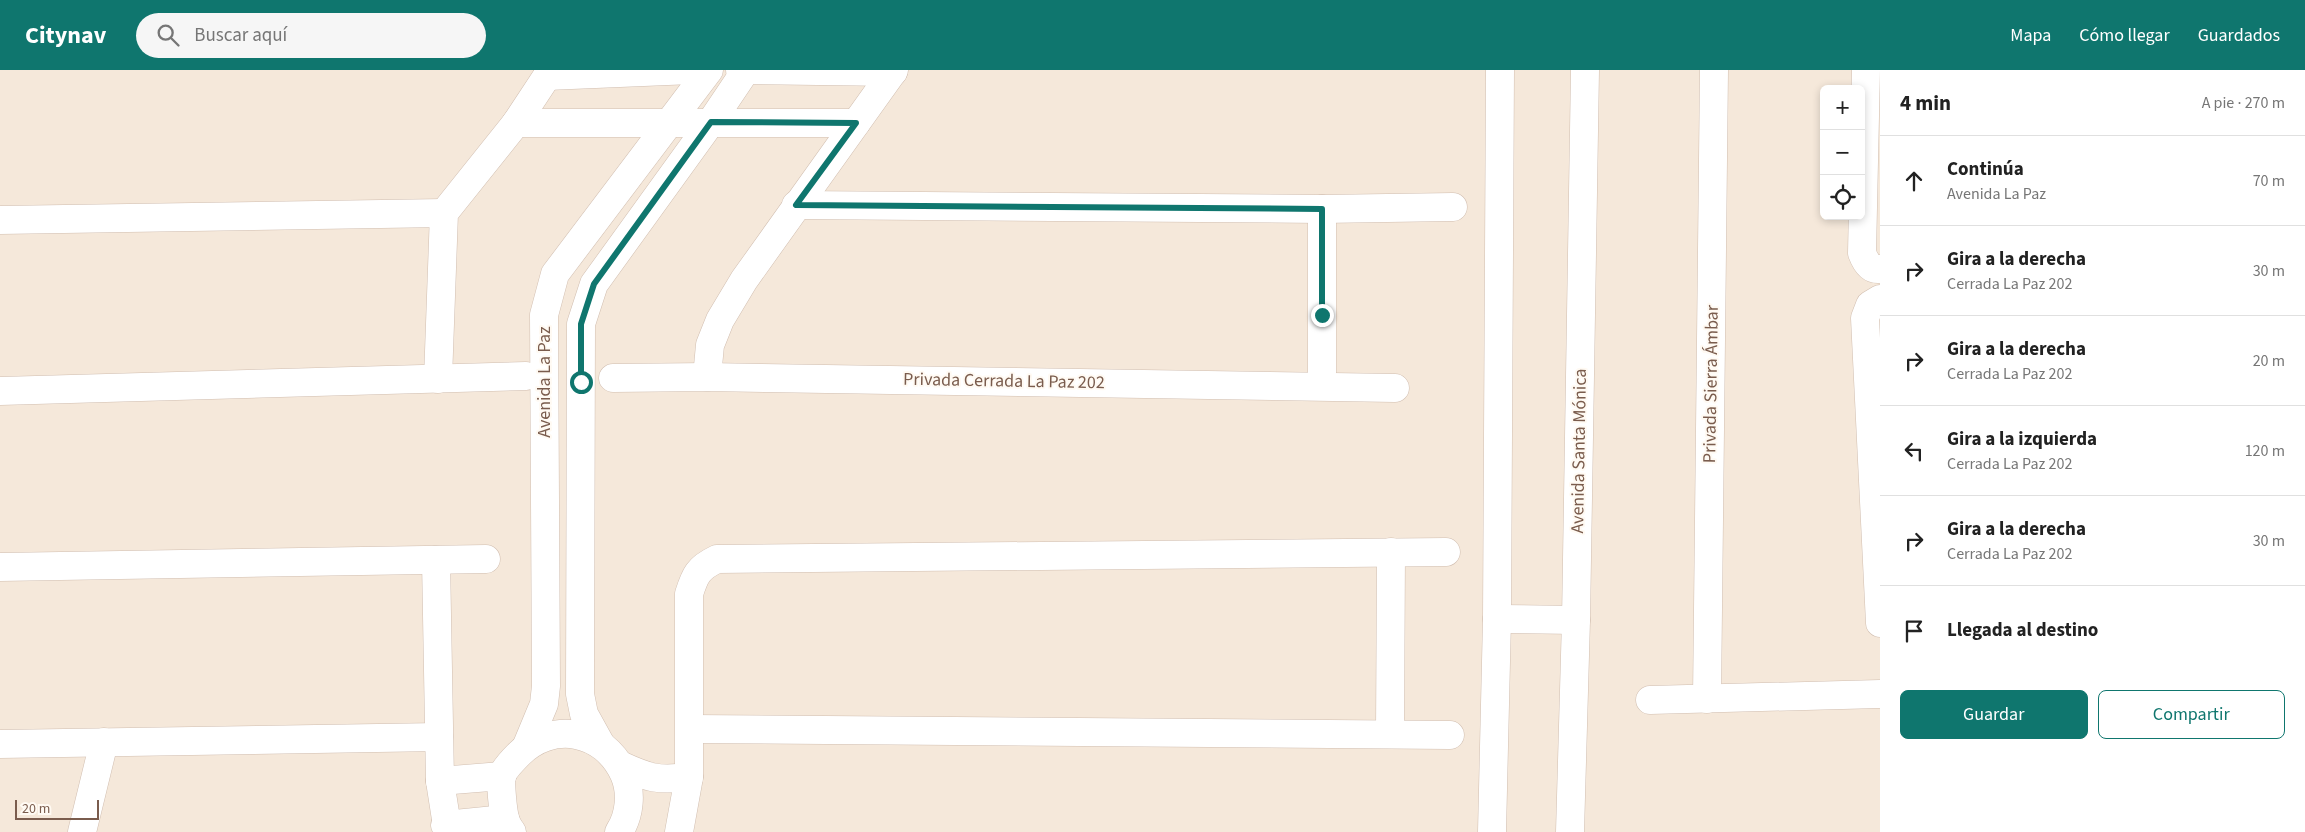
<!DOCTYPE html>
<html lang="es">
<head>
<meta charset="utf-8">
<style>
  :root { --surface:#fff; --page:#f6f6f6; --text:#222; --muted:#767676; --line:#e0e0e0; --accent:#0f766e }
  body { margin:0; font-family:"Source Sans 3",sans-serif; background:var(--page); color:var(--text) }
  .controls { position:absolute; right:15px; top:15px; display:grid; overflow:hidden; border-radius:8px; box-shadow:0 2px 8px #0003 }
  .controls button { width:45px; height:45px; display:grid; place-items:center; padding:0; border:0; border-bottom:1px solid var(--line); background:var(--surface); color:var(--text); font:25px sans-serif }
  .scale { position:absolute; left:15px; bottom:12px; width:84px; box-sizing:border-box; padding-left:5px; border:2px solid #7a5c4d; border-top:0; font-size:14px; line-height:18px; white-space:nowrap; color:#7a5c4d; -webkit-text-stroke:4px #fffaf3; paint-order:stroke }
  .stop { position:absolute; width:15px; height:15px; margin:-11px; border:4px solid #0f766e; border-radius:50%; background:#fff }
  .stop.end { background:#0f766e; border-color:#fff; box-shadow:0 1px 5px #0008 }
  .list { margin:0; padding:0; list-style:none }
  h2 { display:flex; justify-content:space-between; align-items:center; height:65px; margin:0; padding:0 20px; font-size:21px }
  h2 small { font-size:16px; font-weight:400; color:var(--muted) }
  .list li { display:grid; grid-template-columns:32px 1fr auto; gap:15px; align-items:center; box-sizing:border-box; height:90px; padding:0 20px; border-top:1px solid var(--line) }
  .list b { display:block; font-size:19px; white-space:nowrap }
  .list p { margin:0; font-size:16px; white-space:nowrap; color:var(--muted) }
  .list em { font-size:16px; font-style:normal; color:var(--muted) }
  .actions { display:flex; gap:10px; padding:15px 20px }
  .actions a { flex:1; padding:11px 0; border:1px solid var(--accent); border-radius:8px; text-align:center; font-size:18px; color:var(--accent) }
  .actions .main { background:var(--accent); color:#fff }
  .icon { flex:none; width:28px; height:28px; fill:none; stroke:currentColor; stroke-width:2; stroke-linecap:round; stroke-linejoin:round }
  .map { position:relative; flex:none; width:1880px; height:762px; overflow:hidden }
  header { display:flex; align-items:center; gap:30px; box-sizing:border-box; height:70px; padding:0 25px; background:var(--accent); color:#fff }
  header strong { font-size:24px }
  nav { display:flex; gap:28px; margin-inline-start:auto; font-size:18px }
  .search { width:350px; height:45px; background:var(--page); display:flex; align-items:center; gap:12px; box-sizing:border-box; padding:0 18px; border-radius:28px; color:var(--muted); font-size:19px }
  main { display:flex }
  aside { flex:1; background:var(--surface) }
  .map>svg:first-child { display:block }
  .residential { fill:#f5e8da; fill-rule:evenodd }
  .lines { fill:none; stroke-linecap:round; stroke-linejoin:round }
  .minor-casing { stroke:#d1beb0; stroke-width:29 }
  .minor { stroke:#fff; stroke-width:28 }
  .route { stroke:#0f766e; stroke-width:6 }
  .labels { text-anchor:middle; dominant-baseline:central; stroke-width:4; stroke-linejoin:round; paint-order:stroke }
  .street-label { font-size:18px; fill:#7a5c4d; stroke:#fffaf3 }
</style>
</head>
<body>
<header>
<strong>Citynav</strong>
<div class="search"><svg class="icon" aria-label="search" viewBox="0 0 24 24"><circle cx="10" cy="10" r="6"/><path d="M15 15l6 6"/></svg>Buscar aquí</div>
<nav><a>Mapa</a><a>Cómo llegar</a><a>Guardados</a></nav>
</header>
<main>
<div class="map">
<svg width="1880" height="762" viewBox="0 0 1880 762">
  <rect width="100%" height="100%" fill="#fdf6ec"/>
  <!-- residential -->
  <path class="residential" d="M0,0H1880V762H0ZM1824,19H1861V146H1824Z"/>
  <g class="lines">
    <defs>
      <g id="minor">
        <polyline points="740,0 893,2"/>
        <path d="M1866,0L1862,183C1865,191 1870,200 1880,199"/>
        <polyline points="547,6 692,0"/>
        <polyline points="516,53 856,53"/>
        <polyline points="796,135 1322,139 1453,137"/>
        <polyline points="1322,139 1322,315"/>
        <polyline points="0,150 444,143"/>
        <polyline points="1880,229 1870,235 1865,248 1880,553"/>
        <polyline points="707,307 710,275 720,250 744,210 894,0"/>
        <polyline points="613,308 707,307 1395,318"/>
        <polyline points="438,309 444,143 516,53 551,0"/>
        <polyline points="0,321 526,306"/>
        <polyline points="436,490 440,711 448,762"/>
        <polyline points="0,497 486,489"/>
        <polyline points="1497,549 1576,550"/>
        <polyline points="1707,629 1714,0"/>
        <polyline points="1650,630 1880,624"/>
        <polyline points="690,659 1450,665"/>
        <polyline points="1390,663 1391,482"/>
        <polyline points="600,673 584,644 580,624 581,254 594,214 711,52 746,0"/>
        <polyline points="0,674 439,667"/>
        <polyline points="527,675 544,634 546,616 544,245 555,204 709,0"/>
        <path d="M620,695C648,708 658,711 689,707"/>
        <polyline points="440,711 502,706"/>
        <polyline points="445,755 505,749"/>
        <polyline points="82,762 104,672"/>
        <path d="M512,762C509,758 506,753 505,748C503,741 500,713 502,706C504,699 513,690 518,685C552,650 604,660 624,704C632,722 630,745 619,762"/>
        <path d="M679,762L689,707V524C695,505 698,498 717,489L1446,482"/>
        <polyline points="1492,762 1497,549 1500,0"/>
        <polyline points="1570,762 1576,550 1585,0"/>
      </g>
    </defs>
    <!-- minor casing -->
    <use href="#minor" class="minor-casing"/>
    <!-- minor -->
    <use href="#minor" class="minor"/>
  </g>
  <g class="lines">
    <!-- route -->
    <polyline class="route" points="581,312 581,254 594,214 711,52 856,53 796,135 1322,139 1322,245"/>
  </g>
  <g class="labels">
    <!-- street labels -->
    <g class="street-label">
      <text transform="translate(1004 311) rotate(1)">Privada Cerrada La Paz 202</text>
      <text transform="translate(544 312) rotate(-90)">Avenida La Paz</text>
      <text transform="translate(1711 314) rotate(-89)">Privada Sierra Ámbar</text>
      <text transform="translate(1579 381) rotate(-89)">Avenida Santa Mónica</text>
    </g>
  </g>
</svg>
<div class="controls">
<button>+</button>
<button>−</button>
<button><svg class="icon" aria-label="locate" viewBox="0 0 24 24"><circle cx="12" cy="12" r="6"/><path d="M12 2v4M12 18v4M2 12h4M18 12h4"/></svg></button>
</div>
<div class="scale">20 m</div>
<div class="stop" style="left:581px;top:312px"></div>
<div class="stop end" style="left:1322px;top:245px"></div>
</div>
<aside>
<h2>4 min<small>A pie · 270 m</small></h2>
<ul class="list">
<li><svg class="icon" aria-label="ahead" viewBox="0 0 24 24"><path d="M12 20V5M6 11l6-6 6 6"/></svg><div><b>Continúa</b><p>Avenida La Paz</p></div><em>70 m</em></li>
<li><svg class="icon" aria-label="right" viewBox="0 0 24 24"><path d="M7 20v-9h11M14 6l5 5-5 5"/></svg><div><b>Gira a la derecha</b><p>Cerrada La Paz 202</p></div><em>30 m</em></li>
<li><svg class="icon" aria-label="right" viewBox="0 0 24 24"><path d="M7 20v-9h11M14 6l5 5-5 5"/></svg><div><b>Gira a la derecha</b><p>Cerrada La Paz 202</p></div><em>20 m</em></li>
<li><svg class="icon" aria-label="left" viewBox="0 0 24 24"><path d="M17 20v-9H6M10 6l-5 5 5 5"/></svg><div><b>Gira a la izquierda</b><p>Cerrada La Paz 202</p></div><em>120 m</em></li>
<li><svg class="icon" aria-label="right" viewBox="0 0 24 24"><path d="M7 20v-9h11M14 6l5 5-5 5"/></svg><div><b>Gira a la derecha</b><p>Cerrada La Paz 202</p></div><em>30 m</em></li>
<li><svg class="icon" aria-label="arrive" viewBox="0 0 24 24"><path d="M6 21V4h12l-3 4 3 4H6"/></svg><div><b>Llegada al destino</b></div></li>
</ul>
<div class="actions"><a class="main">Guardar</a><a>Compartir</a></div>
</aside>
</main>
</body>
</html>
